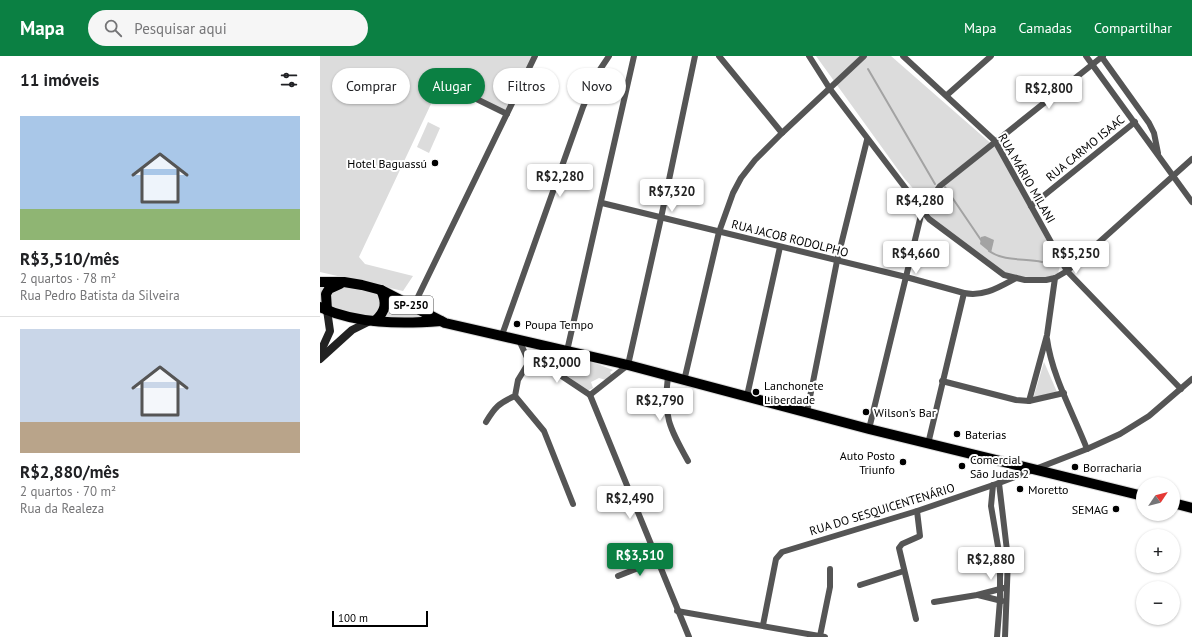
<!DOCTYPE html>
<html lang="pt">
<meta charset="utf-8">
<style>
body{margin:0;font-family:"PT Sans",sans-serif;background:#f6f6f6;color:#202124;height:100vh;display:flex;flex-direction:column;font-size:15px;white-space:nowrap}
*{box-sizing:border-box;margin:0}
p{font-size:13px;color:#757577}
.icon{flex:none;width:22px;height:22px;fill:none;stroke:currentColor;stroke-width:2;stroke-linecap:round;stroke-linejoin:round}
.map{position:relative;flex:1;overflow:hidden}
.panel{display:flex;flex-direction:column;background:#fff;width:320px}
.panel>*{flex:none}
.banner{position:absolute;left:12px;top:12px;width:380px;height:36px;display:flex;gap:8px}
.needle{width:26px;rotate:55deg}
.controls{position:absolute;left:816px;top:421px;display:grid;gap:8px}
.controls a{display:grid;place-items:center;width:44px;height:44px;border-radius:50%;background:#fff;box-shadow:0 1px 3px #0004;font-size:20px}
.scale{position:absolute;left:12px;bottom:10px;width:96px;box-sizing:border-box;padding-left:4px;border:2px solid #000;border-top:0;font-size:11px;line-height:14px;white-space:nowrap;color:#000;-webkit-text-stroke:3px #fff;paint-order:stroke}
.price{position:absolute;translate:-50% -34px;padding:0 9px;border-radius:4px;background:#fff;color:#222;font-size:13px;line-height:26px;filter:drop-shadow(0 1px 2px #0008)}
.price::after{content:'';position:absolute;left:50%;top:24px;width:12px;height:9px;margin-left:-6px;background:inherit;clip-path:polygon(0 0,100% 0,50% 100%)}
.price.selected{background:#0b8043;color:#fff}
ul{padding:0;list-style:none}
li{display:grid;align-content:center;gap:8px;height:212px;padding:0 20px}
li+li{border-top:1px solid #e0e0e0}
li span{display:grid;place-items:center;height:124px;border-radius:0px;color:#555}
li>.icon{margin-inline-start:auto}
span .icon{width:72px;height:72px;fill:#fffc;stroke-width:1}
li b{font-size:17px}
h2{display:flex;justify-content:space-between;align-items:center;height:48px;padding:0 20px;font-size:17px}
.tag{padding:0 14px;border-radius:18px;background:#fff;box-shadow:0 1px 3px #0004;font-size:14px;line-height:36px}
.tag.selected{background:#0b8043;color:#fff}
header{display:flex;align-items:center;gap:24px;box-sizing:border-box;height:56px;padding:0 20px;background:#0b8043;color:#fff}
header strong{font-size:19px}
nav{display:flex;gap:22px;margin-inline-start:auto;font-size:14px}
.search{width:280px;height:36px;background:#f6f6f6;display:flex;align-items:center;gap:10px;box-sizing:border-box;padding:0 14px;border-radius:22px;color:#757577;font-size:15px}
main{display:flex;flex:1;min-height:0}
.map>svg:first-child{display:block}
.green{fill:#dcdcdc}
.water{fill:#a3a3a3}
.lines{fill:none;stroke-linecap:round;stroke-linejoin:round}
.stream{stroke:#a3a3a3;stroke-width:2}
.primary-casing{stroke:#dbdbdb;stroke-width:12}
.street{stroke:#555;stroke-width:6}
.secondary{stroke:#222;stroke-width:8}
.primary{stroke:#000;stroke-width:10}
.poi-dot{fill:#000;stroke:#fff;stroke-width:1.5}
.labels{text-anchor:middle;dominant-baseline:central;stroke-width:4;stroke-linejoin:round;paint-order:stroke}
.shield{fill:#fff;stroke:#4c4c4c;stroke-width:1}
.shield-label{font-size:11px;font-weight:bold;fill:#000}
.street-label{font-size:12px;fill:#000;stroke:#fff}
.poi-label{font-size:12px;fill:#000;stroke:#fff;text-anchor:start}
</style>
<header>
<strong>Mapa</strong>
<div class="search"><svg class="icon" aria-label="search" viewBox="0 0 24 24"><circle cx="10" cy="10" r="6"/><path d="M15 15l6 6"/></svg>Pesquisar aqui</div>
<nav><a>Mapa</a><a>Camadas</a><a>Compartilhar</a></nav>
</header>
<main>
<section class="panel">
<h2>11 imóveis<svg class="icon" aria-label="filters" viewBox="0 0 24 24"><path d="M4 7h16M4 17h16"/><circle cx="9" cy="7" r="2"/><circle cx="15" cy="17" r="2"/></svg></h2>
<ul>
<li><span style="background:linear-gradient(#a9c7e8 75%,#8fb573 0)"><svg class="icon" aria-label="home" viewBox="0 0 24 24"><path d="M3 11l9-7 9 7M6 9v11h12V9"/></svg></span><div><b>R$3,510/mês</b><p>2 quartos · 78 m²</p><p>Rua Pedro Batista da Silveira</p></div></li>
<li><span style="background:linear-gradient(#c9d6e8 75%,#b9a48a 0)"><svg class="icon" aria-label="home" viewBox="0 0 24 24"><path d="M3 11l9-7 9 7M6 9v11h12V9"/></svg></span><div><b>R$2,880/mês</b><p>2 quartos · 70 m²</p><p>Rua da Realeza</p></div></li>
</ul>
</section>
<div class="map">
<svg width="872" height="581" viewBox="0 0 872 581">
<rect width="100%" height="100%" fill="#fff"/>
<g class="green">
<path d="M0,0H215L187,58L122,26L119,31L39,201L45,208L93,220L83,235L0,216Z"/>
<path d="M496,0H571L667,84L678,93L738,206L740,210L738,217L732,220L722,222L684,219L610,162V143L597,137L584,122Z"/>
<path d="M108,66L120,72L109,97L97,91Z"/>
<path d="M0,226L42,229L121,265L76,266L0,251Z"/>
<path d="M260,301L293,314L290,316L292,319L286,324L279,322L271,326L273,332L267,335L240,314L253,308L250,302Z"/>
<path d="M724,306L737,336L713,343Z"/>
</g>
<path class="water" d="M665,180L674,184L671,197L660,188L661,181Z"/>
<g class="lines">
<g class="stream">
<path d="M548,13L615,128"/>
<path d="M625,131L661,184"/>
<path d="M669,195C685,206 705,202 722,206"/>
</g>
<g class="primary-casing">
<g id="primary">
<path d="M0,226H24L42,229L61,234L125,267L308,309L549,373L823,440"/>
<path d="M0,251C36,268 81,268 121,265"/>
<path d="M7,254L6,238L9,233L20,228"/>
<path d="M55,265C66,255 67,247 61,234"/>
<path d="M853,447L872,452"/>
</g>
</g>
<g class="street">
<path d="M399,0L462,77"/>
<path d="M489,0L510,33L609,163L684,219L705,224H726L735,222"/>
<path d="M583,0L675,85L747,215L861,333"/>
<path d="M766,0L872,146"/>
<path d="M781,0L829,67L834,77L838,97"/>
<path d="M122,26L187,58"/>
<path d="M627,39L671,0"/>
<path d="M282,147L586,221L644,237C664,241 679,231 696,222"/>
<path d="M711,150L815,66"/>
<path d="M93,251L215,0"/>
<path d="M182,279L263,51L277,18L289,0"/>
<path d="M727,283C732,320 753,357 767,393"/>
<path d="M209,306L237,317L270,339"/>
<path d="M237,317L247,295L314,0"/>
<path d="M348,320C343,360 349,371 368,405"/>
<path d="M364,325L399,176L413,137L421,122L435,104L462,77L544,0"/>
<path d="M622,325L696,344L709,345L744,337"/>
<path d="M270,339L308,309L341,162L375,0"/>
<path d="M270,339L369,581"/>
<path d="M195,340L224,375L253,448"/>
<path d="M427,340L460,191"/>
<path d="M709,345L727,279L735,222L747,215L872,103"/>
<path d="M487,356L517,205L547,84"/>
<path d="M166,366C175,351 179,347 195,340L198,324L209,306L199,284"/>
<path d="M549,373L602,155L620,130L783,0"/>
<path d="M608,388L644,237"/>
<path d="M679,427L688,503L685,581"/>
<path d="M673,429L671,450L680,502V544L677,581"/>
<path d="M298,520L336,505"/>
<path d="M540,529L584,515"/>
<path d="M658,539L682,545"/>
<path d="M614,546L657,539L684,532"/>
<path d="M357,555L505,581"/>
<path d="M596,563L579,492L582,488L600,480L597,455"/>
<path d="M443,569L456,503L462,496L597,455L679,427L767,393L800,378L829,360L872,323"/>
<path d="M500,580L510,531V513"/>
</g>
<g class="secondary">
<path d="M0,297L10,275L7,254"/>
<path d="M0,303L32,274L50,265"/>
</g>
<use href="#primary" class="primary"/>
</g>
<g class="poi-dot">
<circle cx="115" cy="107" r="4"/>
<circle cx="197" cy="268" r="4"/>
<circle cx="436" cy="336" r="4"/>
<circle cx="546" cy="356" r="4"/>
<circle cx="637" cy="378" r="4"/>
<circle cx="583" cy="406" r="4"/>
<circle cx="642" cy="410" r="4"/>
<circle cx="755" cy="411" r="4"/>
<circle cx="700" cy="433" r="4"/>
<circle cx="796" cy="453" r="4"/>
</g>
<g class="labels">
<rect class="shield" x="69" y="240" width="44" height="18" rx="3"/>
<g class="shield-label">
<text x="91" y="249">SP-250</text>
</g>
<g class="street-label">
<text transform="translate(765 92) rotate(-39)">RUA CARMO ISAAC</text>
<text transform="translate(707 122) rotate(60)">RUA MÁRIO MILANI</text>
<text transform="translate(470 182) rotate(14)">RUA JACOB RODOLPHO</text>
<text transform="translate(562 453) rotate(-17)">RUA DO SESQUICENTENÁRIO</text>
</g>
<g class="poi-label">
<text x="107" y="107" text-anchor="end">Hotel Baguassú</text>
<text x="205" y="268">Poupa Tempo</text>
<text x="444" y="329">Lanchonete<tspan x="444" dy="14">Liberdade</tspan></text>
<text x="554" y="356">Wilson's Bar</text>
<text x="645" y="378">Baterias</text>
<text x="575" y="399" text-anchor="end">Auto Posto<tspan x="575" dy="14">Triunfo</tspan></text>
<text x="650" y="403">Comercial<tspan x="650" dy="14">São Judas 2</tspan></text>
<text x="763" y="411">Borracharia</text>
<text x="708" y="433">Moretto</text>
<text x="788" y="453" text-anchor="end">SEMAG</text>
</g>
</g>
</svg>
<div class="controls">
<a><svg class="needle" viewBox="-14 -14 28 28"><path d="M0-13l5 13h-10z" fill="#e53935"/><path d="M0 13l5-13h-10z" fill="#757577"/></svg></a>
<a>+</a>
<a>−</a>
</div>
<div class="scale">100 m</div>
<b class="price" style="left:729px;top:54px">R$2,800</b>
<b class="price" style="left:240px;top:142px">R$2,280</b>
<b class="price" style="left:352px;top:157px">R$7,320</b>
<b class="price" style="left:600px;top:166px">R$4,280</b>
<b class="price" style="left:596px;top:219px">R$4,660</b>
<b class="price" style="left:756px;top:219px">R$5,250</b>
<b class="price" style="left:237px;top:328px">R$2,000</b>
<b class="price" style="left:340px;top:366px">R$2,790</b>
<b class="price" style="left:310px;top:464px">R$2,490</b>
<b class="price selected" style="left:320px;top:521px">R$3,510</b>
<b class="price" style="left:671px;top:525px">R$2,880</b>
<div class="banner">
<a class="tag">Comprar</a>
<a class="tag selected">Alugar</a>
<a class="tag">Filtros</a>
<a class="tag">Novo</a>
</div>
</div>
</main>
